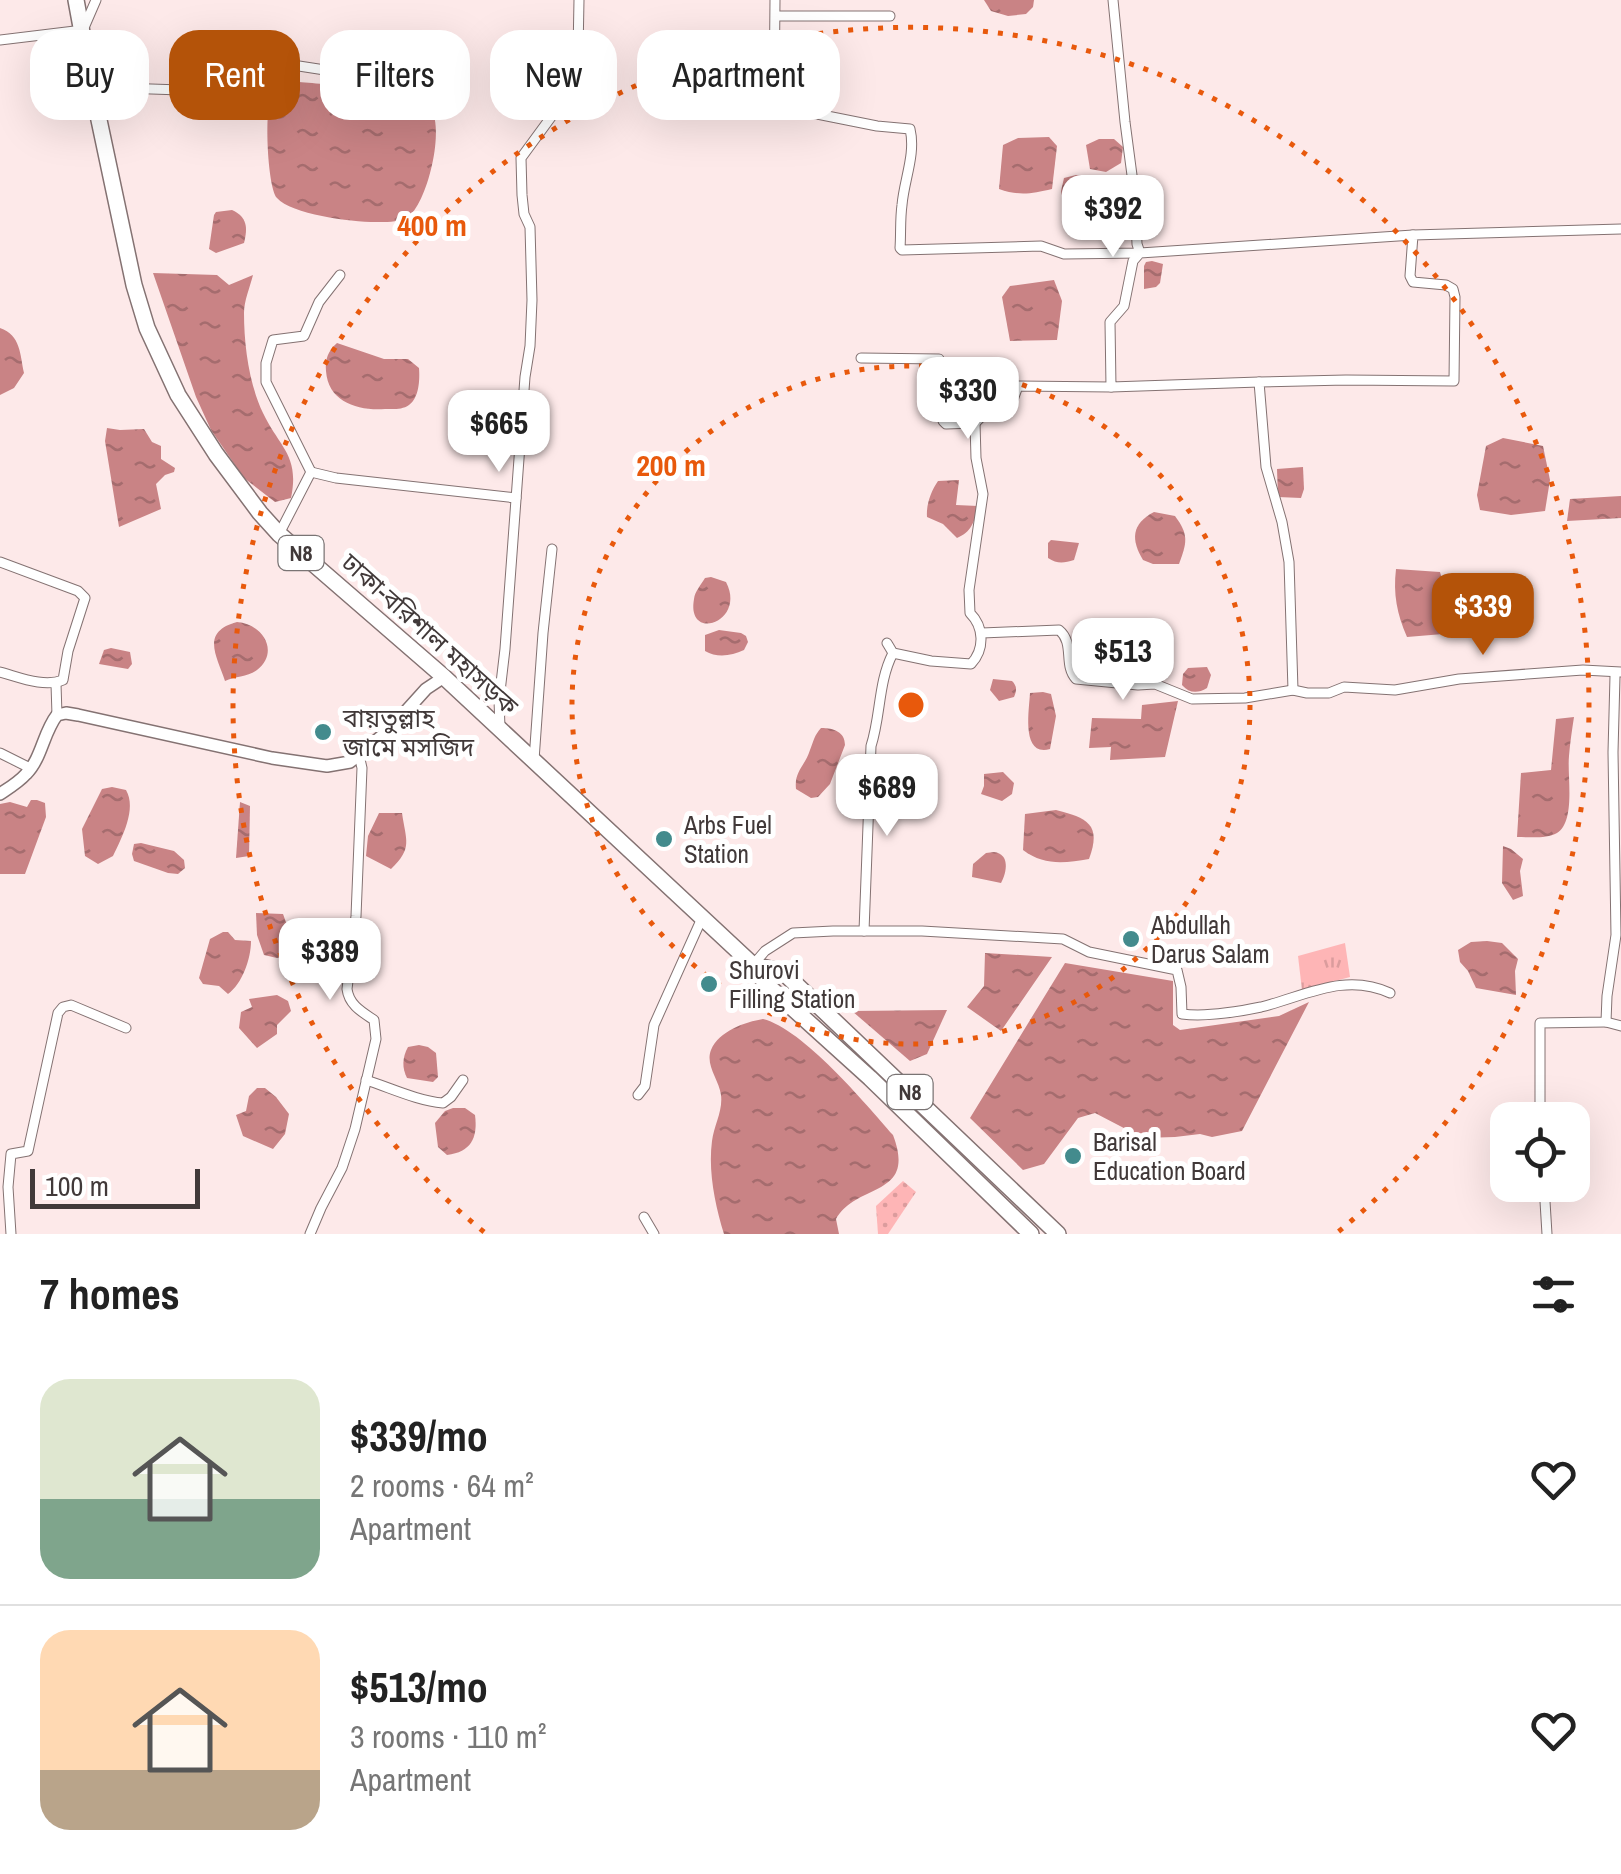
<!DOCTYPE html>
<meta charset="utf-8">
<style>
body{margin:0;font-family:"Archivo Narrow","Noto Sans Bengali",sans-serif;background:#f2f2f2;color:#222;height:100vh;display:flex;flex-direction:column;font-size:38px;white-space:nowrap}
*{box-sizing:border-box;margin:0}
p{font-size:32px;color:#767676}
.icon{flex:none;width:55px;height:55px;fill:none;stroke:currentColor;stroke-width:2;stroke-linecap:round;stroke-linejoin:round}
.map{position:relative;height:1234px;overflow:hidden}
.panel{display:flex;flex-direction:column;background:#fff;flex:1}
.panel>*{flex:none}
.top-card{position:absolute;left:30px;top:30px;width:1000px;height:90px;display:flex;gap:20px}
.controls{position:absolute;left:1490px;top:1102px;display:grid;gap:20px}
.controls a{display:grid;place-items:center;width:100px;height:100px;border-radius:20px;background:#fff;box-shadow:0 10px 40px #0002;font-size:50px}
.scale{position:absolute;left:30px;bottom:25px;width:170px;box-sizing:border-box;padding-left:10px;border:5px solid #413939;border-top:0;font-size:28px;line-height:35px;white-space:nowrap;color:#413939;-webkit-text-stroke:8px #fff;paint-order:stroke}
.price{position:absolute;translate:-50% -85px;padding:0 22px;border-radius:20px;background:#fff;color:#222;font-size:32px;line-height:65px;filter:drop-shadow(0 2px 5px #0008)}
.price::after{content:'';position:absolute;left:50%;top:60px;width:30px;height:22px;margin-left:-15px;background:inherit;clip-path:polygon(0 0,100% 0,50% 100%)}
.price.active{background:#b45309;color:#fff}
ul{padding:0;list-style:none}
li{display:flex;align-items:center;gap:30px;height:250px;padding:0 40px}
li+li{border-top:2px solid #e0e0e0}
li span{display:grid;place-items:center;flex:none;width:280px;height:200px;border-radius:30px;color:#555}
li>.icon{margin-inline-start:auto}
span .icon{width:120px;height:120px;fill:#fffc;stroke-width:1}
li b{font-size:42px}
h2{display:flex;justify-content:space-between;align-items:center;height:120px;padding:0 40px;font-size:42px}
.tag{padding:0 35px;border-radius:30px;background:#fff;box-shadow:0 10px 40px #0002;font-size:35px;line-height:90px}
.tag.active{background:#b45309;color:#fff}
.map>svg:first-child{display:block}
.grass{fill:url(#grass-tufts)}
.park{fill:url(#park-dots)}
.water{fill:url(#water-ripples)}
.lines{fill:none;stroke-linecap:round;stroke-linejoin:round}
.minor-casing{stroke:#847272;stroke-width:11}
.tertiary-casing{stroke:#847272;stroke-width:14}
.trunk-casing{stroke:#847272;stroke-width:18}
.minor{stroke:#fff;stroke-width:9}
.tertiary{stroke:#fff;stroke-width:11}
.trunk{stroke:#fff;stroke-width:15}
.ring{fill:none;stroke:#e8590c;stroke-width:5;stroke-dasharray:5 10}
.poi-dot{fill:#438b8d;stroke:#fff;stroke-width:4}
.labels{text-anchor:middle;dominant-baseline:central;stroke-width:10;stroke-linejoin:round;paint-order:stroke}
.shield{fill:#fff;stroke:#7a7474;stroke-width:2.5}
.shield-label{font-size:22px;font-weight:bold;fill:#413939}
.street-label{font-size:25px;fill:#413939;stroke:#fff}
.poi-label{font-size:25px;fill:#413939;stroke:#fff;text-anchor:start}
.centre{fill:#e8590c;stroke:#fff;stroke-width:5}
.ring-label{font-size:30px;text-anchor:middle;font-weight:bold;fill:#e8590c;stroke:#fff;stroke-width:10;stroke-linejoin:round;paint-order:stroke}
</style>
<div class="map">
<svg width="1621" height="1234" viewBox="0 0 1621 1234">
<defs>
<pattern id="grass-tufts" width="24" height="20" patternUnits="userSpaceOnUse" patternTransform="scale(2.5)"><rect width="24" height="20" fill="#feb5b6"/><path d="M3 7l-1-3M5 7V3M7 7l1-3M15 17l-1-3M17 17v-4M19 17l1-3" fill="none" stroke="#db9c9d"/></pattern>
<pattern id="park-dots" width="8" height="8" patternUnits="userSpaceOnUse" patternTransform="scale(2.5)"><rect width="8" height="8" fill="#feb5b6"/><path d="M2 2h.1M6 6h.1" fill="none" stroke="#db9c9d" stroke-width="1.8" stroke-linecap="round"/></pattern>
<pattern id="water-ripples" width="26" height="14" patternUnits="userSpaceOnUse" patternTransform="scale(2.5)"><rect width="26" height="14" fill="#c98385"/><path d="M2 4q2-2 4 0t4 0M15 11q2-2 4 0t4 0" fill="none" stroke="#a56c6e"/></pattern>
</defs>
<rect width="100%" height="100%" fill="#fde9e9"/>
<path class="grass" d="M1345,943L1350,977L1302,990L1298,956Z"/>
<path class="park" d="M903,1181L916,1192L888,1234H878L876,1206Z"/>
<g class="water">
<path d="M984,0H1034L1033,7L1026,14L1008,16L991,11Z"/>
<path d="M299,82C329,85 404,87 427,104C448,120 428,202 409,216C400,222 390,222 380,222C357,223 292,215 277,198C267,186 264,105 272,93C279,83 289,83 299,82Z"/>
<path d="M1049,137L1057,146L1052,189C1031,194 1019,196 999,189L1003,145L1018,138Z"/>
<path d="M1099,139H1114L1123,147L1121,163L1106,172L1090,169L1086,145Z"/>
<path d="M1076,175L1090,177C1098,186 1095,195 1091,205H1064L1061,191L1064,178Z"/>
<path d="M232,210C247,217 248,227 244,243L216,253L209,249L214,215L216,212Z"/>
<path d="M1152,261L1163,264L1160,283L1156,287L1144,289V266L1146,262Z"/>
<path d="M153,273L217,275L229,285L253,275C250,287 244,301 244,313C244,345 249,384 263,413C279,447 300,455 291,498L275,502L244,478L211,430L196,397Z"/>
<path d="M1054,280L1062,301L1057,340L1010,341L1002,297L1010,286Z"/>
<path d="M0,328C21,335 20,355 24,373L14,388L0,395Z"/>
<path d="M337,343L384,359H408L419,368C420,380 419,398 409,405C402,410 393,409 385,409C358,411 328,402 326,371C325,359 328,351 337,343Z"/>
<path d="M107,428L120,430L144,429L152,442L161,446V459L175,468L174,472L165,475L156,484L161,509L119,527L105,441Z"/>
<path d="M1503,438L1543,446L1550,480L1545,511L1511,515L1480,510L1477,495L1486,446Z"/>
<path d="M1303,467L1304,489L1301,498L1278,497L1277,469Z"/>
<path d="M959,480L956,505L978,506C975,520 972,532 957,538L943,524L927,517C926,505 931,491 938,481Z"/>
<path d="M1621,496V518L1567,521L1570,499Z"/>
<path d="M1154,512L1175,516C1189,535 1187,542 1179,564H1153L1143,560C1131,540 1131,524 1154,512Z"/>
<path d="M1051,540L1079,543L1074,560C1064,563 1057,564 1048,558V543Z"/>
<path d="M1396,569L1440,572L1442,579L1453,594L1461,622L1443,634L1407,637C1397,614 1393,594 1396,569Z"/>
<path d="M711,577L726,582C747,622 686,643 694,599C695,591 701,585 705,578Z"/>
<path d="M237,622C263,624 280,652 257,670C248,677 235,676 225,681C217,656 200,632 237,622Z"/>
<path d="M719,630L741,633L746,636L748,642L744,650C731,656 717,658 705,651V635Z"/>
<path d="M1082,638L1110,641L1103,663L1089,667L1079,652Z"/>
<path d="M111,648L130,652L132,664L128,669L99,664L104,650Z"/>
<path d="M1207,667L1211,675L1207,688C1197,694 1189,693 1182,685L1183,674L1188,668Z"/>
<path d="M993,679L1012,681C1017,686 1017,690 1014,697L999,701L990,690Z"/>
<path d="M1043,692L1051,694L1056,716L1050,749C1021,757 1029,711 1030,693Z"/>
<path d="M1178,701L1165,757L1110,760L1111,747L1089,748L1092,718L1141,719L1142,705Z"/>
<path d="M1574,717C1572,730 1570,743 1569,756C1567,776 1576,821 1557,833C1546,839 1530,837 1517,837L1521,773L1551,770L1556,719Z"/>
<path d="M821,728C834,728 845,732 845,745L830,784L818,797L811,798L796,789C794,771 805,766 810,750C814,740 814,736 821,728Z"/>
<path d="M1003,772L1014,783L1012,794L1002,801L981,794L984,786V774Z"/>
<path d="M112,787L126,790C137,809 122,837 113,856L98,864L85,856L82,829L102,789Z"/>
<path d="M31,800H37L45,803L46,817L25,874H0V804L10,802L27,807Z"/>
<path d="M240,802L250,806L249,856L236,858Z"/>
<path d="M1056,810C1087,818 1102,824 1089,859C1065,863 1044,866 1023,850L1025,814Z"/>
<path d="M379,813H402C406,841 413,848 391,869L366,856L368,836Z"/>
<path d="M141,843L174,851L184,860L185,868L178,874L168,873L134,861L132,854L134,844Z"/>
<path d="M1503,846L1511,849L1523,859L1520,871L1523,896L1513,900L1502,883Z"/>
<path d="M994,852C1010,854 1007,872 1001,883L972,877L973,864L986,853Z"/>
<path d="M256,913L283,914L287,925L288,956L277,958L264,955L257,935Z"/>
<path d="M223,932H228L235,940L251,941C251,959 242,984 228,994L219,986L203,984L199,978L210,939Z"/>
<path d="M1487,941L1502,943L1518,959L1515,971L1516,995L1476,988L1468,971L1460,962L1458,950L1471,942Z"/>
<path d="M985,953L1052,957L1001,1031L967,1007L984,986Z"/>
<path d="M1065,963L1173,981V1025L1180,1030L1279,1016L1309,1002L1242,1131L1212,1137L1200,1134L1175,1137L1143,1138L1095,1113L1078,1118L1044,1164L1023,1170L970,1118Z"/>
<path d="M277,995L288,1001L291,1011L277,1025V1034L257,1048L239,1028L241,1012L252,1007L249,999Z"/>
<path d="M947,1010L927,1054L910,1061L852,1011Z"/>
<path d="M763,1019C803,1029 865,1103 893,1135C917,1198 857,1182 836,1219L839,1234H724C715,1205 708,1171 712,1141C714,1125 723,1111 721,1095C719,1080 705,1065 711,1050C719,1031 745,1022 763,1019Z"/>
<path d="M419,1045L428,1047L436,1053L438,1077L433,1082L407,1078C402,1068 402,1058 408,1047Z"/>
<path d="M257,1088H265L276,1097L289,1114L285,1134L273,1149L243,1136L236,1115L246,1111L249,1096Z"/>
<path d="M453,1108H465L475,1115C478,1138 471,1152 447,1155L438,1147L435,1123L445,1111Z"/>
</g>
<g class="lines">
<g class="minor-casing">
<g id="minor">
<path d="M775,0L774,101L777,106L877,126L910,129C916,154 904,180 902,205C900,219 901,234 900,248L902,250L1041,246L1064,254L1140,253L1137,244L1135,198L1125,122L1113,0"/>
<path d="M776,16H890"/>
<path d="M0,40L83,30L96,0"/>
<path d="M92,87L181,90L235,86L254,73L286,64L396,81"/>
<path d="M1621,229L1413,235L1410,276L1413,282L1446,285L1453,289L1455,297L1454,381L1346,380L1259,382L1266,467L1282,522L1289,562L1293,690L1307,693H1329L1344,687L1395,690L1459,679L1583,670L1621,672"/>
<path d="M861,358L939,359L943,421L946,424L975,423L983,415L1006,413L1010,408L1018,386L1111,387"/>
<path d="M1259,382L1111,387L1110,322L1124,306L1133,261L1140,253L1413,235"/>
<path d="M311,472L266,382V363L273,340L304,336L319,302L340,275"/>
<path d="M311,472L336,478L516,498"/>
<path d="M279,534L311,472"/>
<path d="M0,562L78,591L85,598L68,651L63,680C44,688 19,677 0,672"/>
<path d="M982,633L1059,630C1075,643 1063,665 1076,679L1138,685L1155,684L1192,699L1245,698L1293,690"/>
<path d="M887,643L893,653L931,661L971,664C985,649 984,627 970,613L969,590L983,494L976,458L975,423"/>
<path d="M56,684L57,715"/>
<path d="M500,728L499,700L505,649L525,377L530,346L532,300L530,227L524,214L522,195L521,158L565,98L573,78L578,52L579,0"/>
<path d="M0,753L30,768"/>
<path d="M534,760L543,633L552,549"/>
<path d="M864,931L871,746C881,715 878,682 893,653"/>
<path d="M753,965L765,951L793,933L833,931H922L1063,939L1089,952L1177,970L1181,987L1182,1014C1206,1017 1237,1012 1261,1007C1305,996 1345,972 1390,993"/>
<path d="M1606,1022L1621,1026"/>
<path d="M366,1080C391,1088 418,1101 443,1103L451,1097L463,1080"/>
<path d="M638,1095L645,1086L654,1025L702,918"/>
<path d="M1540,1120V1023L1606,1022L1607,996L1616,935L1613,752L1615,676"/>
<path d="M1544,1185L1547,1234"/>
<path d="M644,1217L654,1234"/>
<path d="M11,1234L8,1187L11,1154L28,1151L58,1013L63,1007L71,1005L126,1028"/>
<path d="M310,1234L321,1208L342,1168L355,1129L376,1039L374,1020C362,1012 349,1005 347,989L356,916L362,768L359,755"/>
</g>
</g>
<g class="tertiary-casing">
<path id="tertiary" d="M0,794C9,788 19,782 26,774C42,758 43,733 57,715L66,713L78,715L272,758L327,766L350,762L359,755L389,730L426,689L444,677"/>
</g>
<g class="trunk-casing">
<g id="trunk">
<path d="M76,0L92,87L134,285L147,328L178,395L216,454L260,513L279,534L444,677L753,965L766,984L870,1078L1031,1234"/>
<path d="M753,965L783,972L1058,1234"/>
</g>
</g>
<use href="#minor" class="minor"/>
<use href="#tertiary" class="tertiary"/>
<use href="#trunk" class="trunk"/>
</g>
<g class="ring">
<circle cx="911" cy="705" r="339"/>
<path d="M484 1232A678 678 0 1 1 1338 1232"/>
</g>
<g class="poi-dot">
<circle cx="323" cy="732" r="10"/>
<circle cx="664" cy="839" r="10"/>
<circle cx="1131" cy="939" r="10"/>
<circle cx="709" cy="984" r="10"/>
<circle cx="1073" cy="1156" r="10"/>
</g>
<g class="labels">
<g class="shield">
<rect x="278.5" y="536" width="45" height="34" rx="8"/>
<rect x="887.5" y="1075" width="45" height="34" rx="8"/>
</g>
<g class="shield-label">
<text x="301" y="553">N8</text>
<text x="910" y="1092">N8</text>
</g>
<g class="street-label">
<text transform="translate(430 634) rotate(42)">ঢাকা-বরিশাল মহাসড়ক</text>
</g>
<g class="poi-label">
<text x="343" y="718">বায়তুল্লাহ<tspan x="343" dy="29">জামে মসজিদ</tspan></text>
<text x="684" y="825">Arbs Fuel<tspan x="684" dy="29">Station</tspan></text>
<text x="1151" y="925">Abdullah<tspan x="1151" dy="29">Darus Salam</tspan></text>
<text x="729" y="970">Shurovi<tspan x="729" dy="29">Filling Station</tspan></text>
<text x="1093" y="1142">Barisal<tspan x="1093" dy="29">Education Board</tspan></text>
</g>
</g>
<circle cx="911" cy="705" r="15" class="centre"/>
<g class="ring-label">
<text x="432" y="236">400 m</text>
<text x="671" y="476">200 m</text>
</g>
</svg>
<div class="controls">
<a><svg class="icon" aria-label="locate" viewBox="0 0 24 24"><circle cx="12" cy="12" r="6"/><path d="M12 2v4M12 18v4M2 12h4M18 12h4"/></svg></a>
</div>
<div class="scale">100 m</div>
<b class="price" style="left:1113px;top:260px">$392</b>
<b class="price" style="left:968px;top:442px">$330</b>
<b class="price" style="left:499px;top:475px">$665</b>
<b class="price active" style="left:1483px;top:658px">$339</b>
<b class="price" style="left:1123px;top:703px">$513</b>
<b class="price" style="left:887px;top:839px">$689</b>
<b class="price" style="left:330px;top:1003px">$389</b>
<div class="top-card">
<a class="tag">Buy</a>
<a class="tag active">Rent</a>
<a class="tag">Filters</a>
<a class="tag">New</a>
<a class="tag">Apartment</a>
</div>
</div>
<section class="panel">
<h2>7 homes<svg class="icon" aria-label="filters" viewBox="0 0 24 24"><path d="M4 7h16M4 17h16"/><circle cx="9" cy="7" r="2"/><circle cx="15" cy="17" r="2"/></svg></h2>
<ul>
<li><span style="background:linear-gradient(#dfe7d0 60%,#7fa58c 0)"><svg class="icon" aria-label="home" viewBox="0 0 24 24"><path d="M3 11l9-7 9 7M6 9v11h12V9"/></svg></span><div><b>$339/mo</b><p>2 rooms · 64 m²</p><p>Apartment</p></div><svg class="icon" aria-label="heart" viewBox="0 0 24 24"><path d="M12 20l-8-8c-3-5 5-10 8-4 3-6 11-1 8 4z"/></svg></li>
<li><span style="background:linear-gradient(#ffd9b3 70%,#b9a48a 0)"><svg class="icon" aria-label="home" viewBox="0 0 24 24"><path d="M3 11l9-7 9 7M6 9v11h12V9"/></svg></span><div><b>$513/mo</b><p>3 rooms · 110 m²</p><p>Apartment</p></div><svg class="icon" aria-label="heart" viewBox="0 0 24 24"><path d="M12 20l-8-8c-3-5 5-10 8-4 3-6 11-1 8 4z"/></svg></li>
</ul>
</section>
